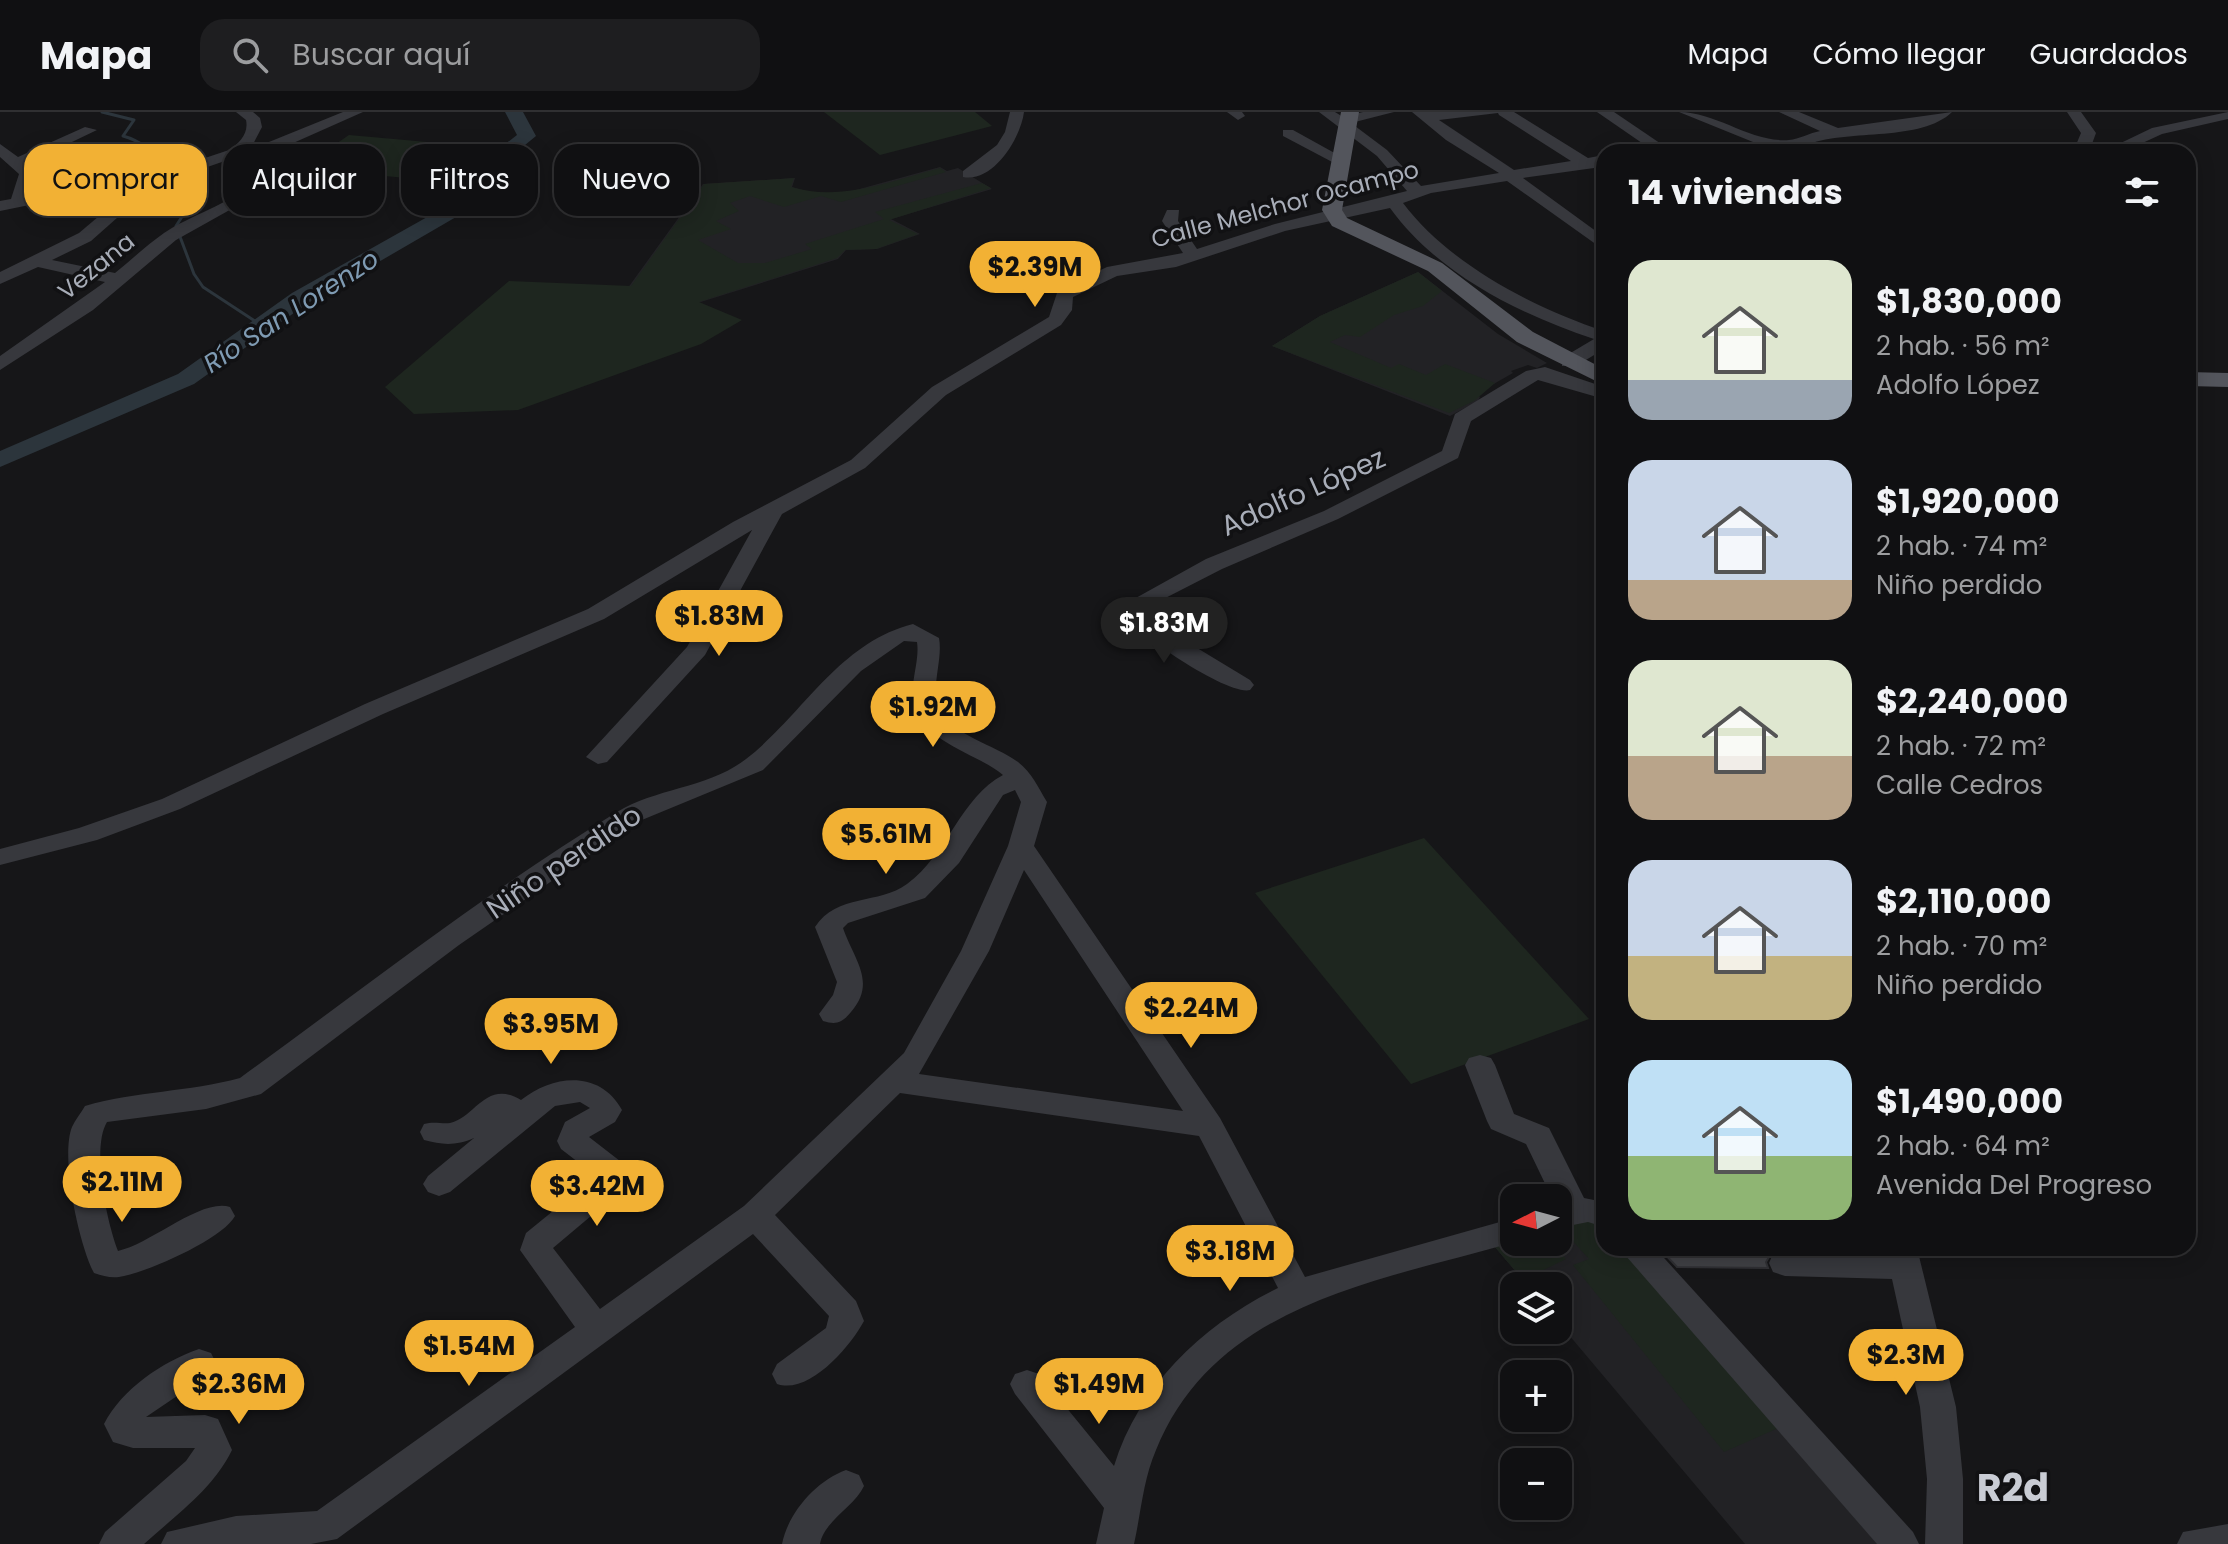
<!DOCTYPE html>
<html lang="es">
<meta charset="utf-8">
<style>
body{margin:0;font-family:Poppins,sans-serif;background:#1e1e20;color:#f1f3f6;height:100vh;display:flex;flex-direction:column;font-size:30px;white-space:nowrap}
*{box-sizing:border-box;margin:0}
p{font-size:26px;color:#9c9d9f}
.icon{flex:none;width:44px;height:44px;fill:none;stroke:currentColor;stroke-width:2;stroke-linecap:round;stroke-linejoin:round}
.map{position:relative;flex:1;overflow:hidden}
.drawer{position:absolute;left:1596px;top:32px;width:600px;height:1112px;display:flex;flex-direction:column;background:#101012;border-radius:24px;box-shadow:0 4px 20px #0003,0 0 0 2px #303032}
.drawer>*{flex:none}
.hud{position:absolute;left:24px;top:32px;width:760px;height:72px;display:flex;gap:16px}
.needle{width:52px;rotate:264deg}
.buttons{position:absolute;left:1500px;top:1072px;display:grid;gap:16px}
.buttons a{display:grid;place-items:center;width:72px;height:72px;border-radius:16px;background:#101012;box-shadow:0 4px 20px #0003,0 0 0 2px #303032;font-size:40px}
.price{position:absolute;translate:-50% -68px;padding:0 18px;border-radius:28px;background:#f2b134;color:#111;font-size:26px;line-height:52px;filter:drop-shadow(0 2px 4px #0008)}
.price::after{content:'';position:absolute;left:50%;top:48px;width:24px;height:18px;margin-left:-12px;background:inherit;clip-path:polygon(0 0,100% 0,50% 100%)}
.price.on{background:#222;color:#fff}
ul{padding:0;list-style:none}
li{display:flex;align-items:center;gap:24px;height:200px;padding:0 32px}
li span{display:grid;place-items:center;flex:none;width:224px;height:160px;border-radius:24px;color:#555}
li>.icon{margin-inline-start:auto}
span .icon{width:96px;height:96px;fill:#fffc;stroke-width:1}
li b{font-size:34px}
h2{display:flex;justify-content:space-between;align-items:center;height:96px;padding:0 32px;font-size:34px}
.chip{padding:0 28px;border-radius:24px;background:#101012;box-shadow:0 4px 20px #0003,0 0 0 2px #303032;font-size:28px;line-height:72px}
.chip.on{background:#f2b134;color:#111}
header{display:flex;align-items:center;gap:48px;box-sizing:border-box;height:112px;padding:0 40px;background:#101012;border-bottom:2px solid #303032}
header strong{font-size:38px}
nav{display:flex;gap:44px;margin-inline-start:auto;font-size:28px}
.search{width:560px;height:72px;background:#1e1e20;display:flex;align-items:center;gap:20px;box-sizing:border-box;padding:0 28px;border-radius:24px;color:#9c9d9f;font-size:30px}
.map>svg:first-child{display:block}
.built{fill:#222225}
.green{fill:#1e261f}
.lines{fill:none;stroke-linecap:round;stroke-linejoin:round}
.stream{stroke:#2c353c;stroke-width:3}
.river{fill:#2c353c;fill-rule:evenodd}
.building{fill:#404145;stroke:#303034;stroke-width:2}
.minor{fill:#37383d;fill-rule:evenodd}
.major{fill:#53555c;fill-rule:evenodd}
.labels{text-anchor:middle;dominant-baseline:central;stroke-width:7;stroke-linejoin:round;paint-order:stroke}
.far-street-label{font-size:24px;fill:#a8adb8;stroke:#111113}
.far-water-label{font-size:26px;font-style:italic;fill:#7f9bb3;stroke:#111113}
.street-label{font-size:28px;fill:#a8adb8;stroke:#111113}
.near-quarter-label{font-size:38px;font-weight:bold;fill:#c9ccd4;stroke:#111113}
</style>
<header>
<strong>Mapa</strong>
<div class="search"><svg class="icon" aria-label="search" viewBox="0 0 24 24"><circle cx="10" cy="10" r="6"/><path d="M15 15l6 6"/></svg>Buscar aquí</div>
<nav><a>Mapa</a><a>Cómo llegar</a><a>Guardados</a></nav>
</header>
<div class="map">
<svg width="2228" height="1432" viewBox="0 0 2228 1432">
<rect width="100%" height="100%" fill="#161618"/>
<g class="built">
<path d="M940,55L947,59L958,56L992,77L891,107L920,122L877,137L846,138L838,147L643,208L617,191L703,72L795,66L792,75L813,81H845Z"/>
<path d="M1418,160L1498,222L1547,251L1537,256L1528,253L1511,259L1513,261L1476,282L1480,285L1478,289L1450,304L1272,234L1320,204Z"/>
<path d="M1558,1113L1604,1136L1888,1432H1745L1558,1210V1174H1528L1494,1134L1558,1130Z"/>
</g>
<g class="green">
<path d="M824,0H975L992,14L880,43Z"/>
<path d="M349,23L472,34L427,68L301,56Z"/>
<path d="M940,56L946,60L841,90L821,84L784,95L750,84L730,91L739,99L716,109L731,117L698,128L738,151H765L812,137L805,132L884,107L875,100L982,71L991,76L889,108L918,122L876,137L845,138L837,146L699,190L742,208L701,232L518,298L414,302L385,275L509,169L631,174L704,72L794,66L791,75C842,90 890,69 940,56Z"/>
<path d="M1418,160L1442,179L1423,194L1394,203L1360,225L1345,223L1330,230L1391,256L1399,252L1426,263L1445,252L1495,271L1474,289L1449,301L1272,234L1320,204Z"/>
<path d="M1424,726L1589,907L1411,972L1255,781Z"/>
<path d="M1582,1105L1604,1114V1136H1624L1783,1314L1724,1340L1573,1153L1589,1147L1558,1113Z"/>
<path d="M1514,1130H1549L1566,1147L1523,1168L1494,1134Z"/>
</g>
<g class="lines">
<g class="stream">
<path d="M102,0L134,8L123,24C141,29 151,38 161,54L150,64"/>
<path d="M149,64L198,80L176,114L194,162L203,175L261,213"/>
</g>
<path class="river" d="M505,0H523L536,24L486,65L485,80L475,94L308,191L194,272L0,355V339L178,262L292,181L461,86L470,59L517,23Z"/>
</g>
<path class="building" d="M1659,1136H1771L1772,1140L1766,1150L1768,1156L1677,1155Z"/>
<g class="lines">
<g class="minor">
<path d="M236,0H253L260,6L262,15L251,36L239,44L153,74L91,129L52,148L115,161C131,148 147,133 164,121C199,97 267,82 278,37L264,38V32L343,0H363L291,32L294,37L287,54L260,81L176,128L93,198L0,258V244L105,170L38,155L0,172V160L79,121L131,77L98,79L0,99V89L11,87L19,62L0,45V32L18,45L85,15L97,18L26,52L35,61L28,84L98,69L145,66L229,38C239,31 249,22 246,8Z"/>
<path d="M1010,0H1024C1021,25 994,71 963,65V59L997,33L1005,20Z"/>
<path d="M1227,0H1242L1245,4L1238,8Z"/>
<path d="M1319,0H1335L1343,5L1363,0H1394L1351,11L1387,38L1421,74L1499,61L1446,28L1412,0H1514L1588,46L1604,43V53L1594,56L1523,66L1604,125V138L1507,69L1431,81L1403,91C1449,152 1532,195 1604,219V237L1576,254H1562V246L1594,227C1518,202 1437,161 1390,96L1285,119L1176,155L1117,164L1073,185L1072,198L1061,213L946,283L865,356L782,402L705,543L607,650L598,652L586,645L687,535L752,418L604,507L383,602L180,697L97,728L0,753V737L79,716L162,687L365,592L588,497L733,410L851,348L932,275L1049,205L1058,178L1107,155L1183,141L1162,109L1167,98H1179L1178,109L1197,137L1275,112L1407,79L1377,44ZM1498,1L1499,3L1571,49L1514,58L1439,8Z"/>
<path d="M1597,0H1614L1673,40H1655Z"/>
<path d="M1679,0C1717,0 1751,31 1789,28C1799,27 1810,21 1820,19L1779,0H1799L1838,16L1952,0C1921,30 1850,17 1809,32L1838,40H1790L1753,30Z"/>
<path d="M2067,0H2081L2096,21L2089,40H2073L2081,21Z"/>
<path d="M2228,0V7L2162,22L2123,40H2102L2152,16Z"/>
<path d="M1283,18H1293L1349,49L1336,52L1283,24Z"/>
<path d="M1545,255L1604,275V287L1538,268L1471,309L1458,346L1338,407L1222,457L1142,498L1174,522L1250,568L1254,573L1250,578C1227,584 1131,518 1116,497L1206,447L1324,399L1442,339L1455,302L1526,259Z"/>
<path d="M913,512L939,526C943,547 931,574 938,594C949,623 996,633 1018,650C1032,661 1038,675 1047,690L1034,734L1220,1006L1305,1165L1514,1106L1515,1130C1381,1169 1216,1190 1156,1338C1143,1368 1141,1401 1134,1432H1096L1104,1396L1015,1282L1010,1272L1015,1262L1027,1258L1039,1262L1114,1354C1139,1273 1204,1212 1278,1176L1199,1024L900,981L775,1103L856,1189L864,1209C850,1235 809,1283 777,1272L772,1262L777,1252L826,1216L829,1204L753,1122L337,1427L311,1432H161L167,1420L236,1404L317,1399L575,1215L520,1138L526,1121L596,1064L561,1037L557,1029L565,1010L590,996L580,990L555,994L450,1080L439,1084L428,1080L423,1072L428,1064L474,1026C456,1034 442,1033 424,1028L420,1020L424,1012C434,1009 441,1012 450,1011C475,1006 486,967 521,988C554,962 600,958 622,998L615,1010L589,1025L629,1056L634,1064L629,1072L553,1136L600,1197L744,1094L904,941L961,839L1008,734L1021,690L1015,678L1003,683L959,751L925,786L848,811L843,816C854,848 877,870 851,900C842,911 836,913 823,909L819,902L833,883L837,870L815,815C837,781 879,793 907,772C947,743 961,685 1003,663C977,641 923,631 914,591C909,572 920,550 917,530L904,529L861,559L763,658L637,710L459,833L261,982L206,997L107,1010C91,1036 107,1111 118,1139C151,1132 201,1086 230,1095L235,1104C223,1127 146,1161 119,1165C110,1166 103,1164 94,1161C79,1133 60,1045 72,1015C75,1008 81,1001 85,994C136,979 189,980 240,966C364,876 486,780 617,700C656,676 709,676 746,647C803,603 838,531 913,512ZM1024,758L1183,999L919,962L989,839Z"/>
<path d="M1480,943L1491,946L1495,953L1514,1002L1549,1016L1584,1086L1604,1090V1115L1588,1110L1558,1116V1086H1552L1526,1032L1491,1017L1487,1009L1465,953L1469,946Z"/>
<path d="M1619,1136H1655L1913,1420L1919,1432H1877Z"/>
<path d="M1885,1136H1917L1956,1295L1963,1367V1432H1925L1927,1367L1920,1295L1892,1167L1785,1164L1773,1160L1769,1151L1773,1142L1785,1138L1886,1142Z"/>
<path d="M199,1237L211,1241L216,1251L211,1261L146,1305L205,1303L218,1307L232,1338C213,1377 176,1403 144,1432H99L105,1420L186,1349L195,1336H133L113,1330L104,1312C122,1277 162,1250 199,1237Z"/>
<path d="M846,1358L859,1363L864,1374C854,1395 824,1409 820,1432H782C788,1401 816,1369 846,1358Z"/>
<path d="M2228,1412V1432H2177L2183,1420Z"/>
</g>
<g class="major">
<path d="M1341,0H1359L1342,98L1347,106L1442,151L1533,220L1604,257V273L1517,230L1428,159L1332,114L1322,98Z"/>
<path d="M2188,260L2228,261V275L2188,274Z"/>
</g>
</g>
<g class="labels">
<g class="far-street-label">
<text transform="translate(1285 92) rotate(-15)">Calle Melchor Ocampo</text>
<text transform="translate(96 154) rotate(-39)">Vezana</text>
</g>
<g class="far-water-label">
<text transform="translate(291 199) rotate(-33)">Río San Lorenzo</text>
</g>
<g class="street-label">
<text transform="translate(1303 380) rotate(-24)">Adolfo López</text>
<text transform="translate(564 750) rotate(-34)">Niño perdido</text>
</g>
<g class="near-quarter-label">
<text x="2013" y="1375">R2d</text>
</g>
</g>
</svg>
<div class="buttons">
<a><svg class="needle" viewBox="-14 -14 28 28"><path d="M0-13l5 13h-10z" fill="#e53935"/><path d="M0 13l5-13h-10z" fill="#9c9d9f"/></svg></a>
<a><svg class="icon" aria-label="layers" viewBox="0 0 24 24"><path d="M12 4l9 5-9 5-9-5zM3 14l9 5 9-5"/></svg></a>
<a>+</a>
<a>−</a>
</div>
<b class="price" style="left:1035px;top:197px">$2.39M</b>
<b class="price" style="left:719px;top:546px">$1.83M</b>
<b class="price on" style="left:1164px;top:553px">$1.83M</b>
<b class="price" style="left:933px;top:637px">$1.92M</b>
<b class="price" style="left:886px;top:764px">$5.61M</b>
<b class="price" style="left:1191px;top:938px">$2.24M</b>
<b class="price" style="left:551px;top:954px">$3.95M</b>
<b class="price" style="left:122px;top:1112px">$2.11M</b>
<b class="price" style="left:597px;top:1116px">$3.42M</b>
<b class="price" style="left:1230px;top:1181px">$3.18M</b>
<b class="price" style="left:469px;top:1276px">$1.54M</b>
<b class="price" style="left:1906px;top:1285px">$2.3M</b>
<b class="price" style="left:239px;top:1314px">$2.36M</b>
<b class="price" style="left:1099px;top:1314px">$1.49M</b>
<div class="hud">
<a class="chip on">Comprar</a>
<a class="chip">Alquilar</a>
<a class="chip">Filtros</a>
<a class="chip">Nuevo</a>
</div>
<section class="drawer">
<h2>14 viviendas<svg class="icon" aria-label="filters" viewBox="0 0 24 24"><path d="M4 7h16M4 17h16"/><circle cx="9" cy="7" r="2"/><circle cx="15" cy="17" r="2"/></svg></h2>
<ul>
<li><span style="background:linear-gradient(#dfe7d0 75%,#9aa5b1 0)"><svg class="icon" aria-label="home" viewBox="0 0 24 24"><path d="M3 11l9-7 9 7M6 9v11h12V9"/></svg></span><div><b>$1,830,000</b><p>2 hab. · 56 m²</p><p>Adolfo López</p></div></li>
<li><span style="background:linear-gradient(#c9d6e8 75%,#b9a48a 0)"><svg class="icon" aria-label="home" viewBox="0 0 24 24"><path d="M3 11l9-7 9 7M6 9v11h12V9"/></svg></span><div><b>$1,920,000</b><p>2 hab. · 74 m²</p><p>Niño perdido</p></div></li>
<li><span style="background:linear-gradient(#dfe7d0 60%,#b9a48a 0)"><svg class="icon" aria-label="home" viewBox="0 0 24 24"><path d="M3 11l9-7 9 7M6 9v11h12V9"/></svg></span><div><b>$2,240,000</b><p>2 hab. · 72 m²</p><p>Calle Cedros</p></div></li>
<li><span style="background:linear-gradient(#c9d6e8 60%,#c2b280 0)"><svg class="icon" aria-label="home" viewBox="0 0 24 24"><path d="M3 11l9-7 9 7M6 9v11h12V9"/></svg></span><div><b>$2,110,000</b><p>2 hab. · 70 m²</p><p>Niño perdido</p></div></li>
<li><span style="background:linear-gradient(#bfe0f5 60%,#8fb573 0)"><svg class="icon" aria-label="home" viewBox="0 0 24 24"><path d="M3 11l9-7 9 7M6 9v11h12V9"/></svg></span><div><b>$1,490,000</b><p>2 hab. · 64 m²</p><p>Avenida Del Progreso</p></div></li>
</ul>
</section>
</div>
